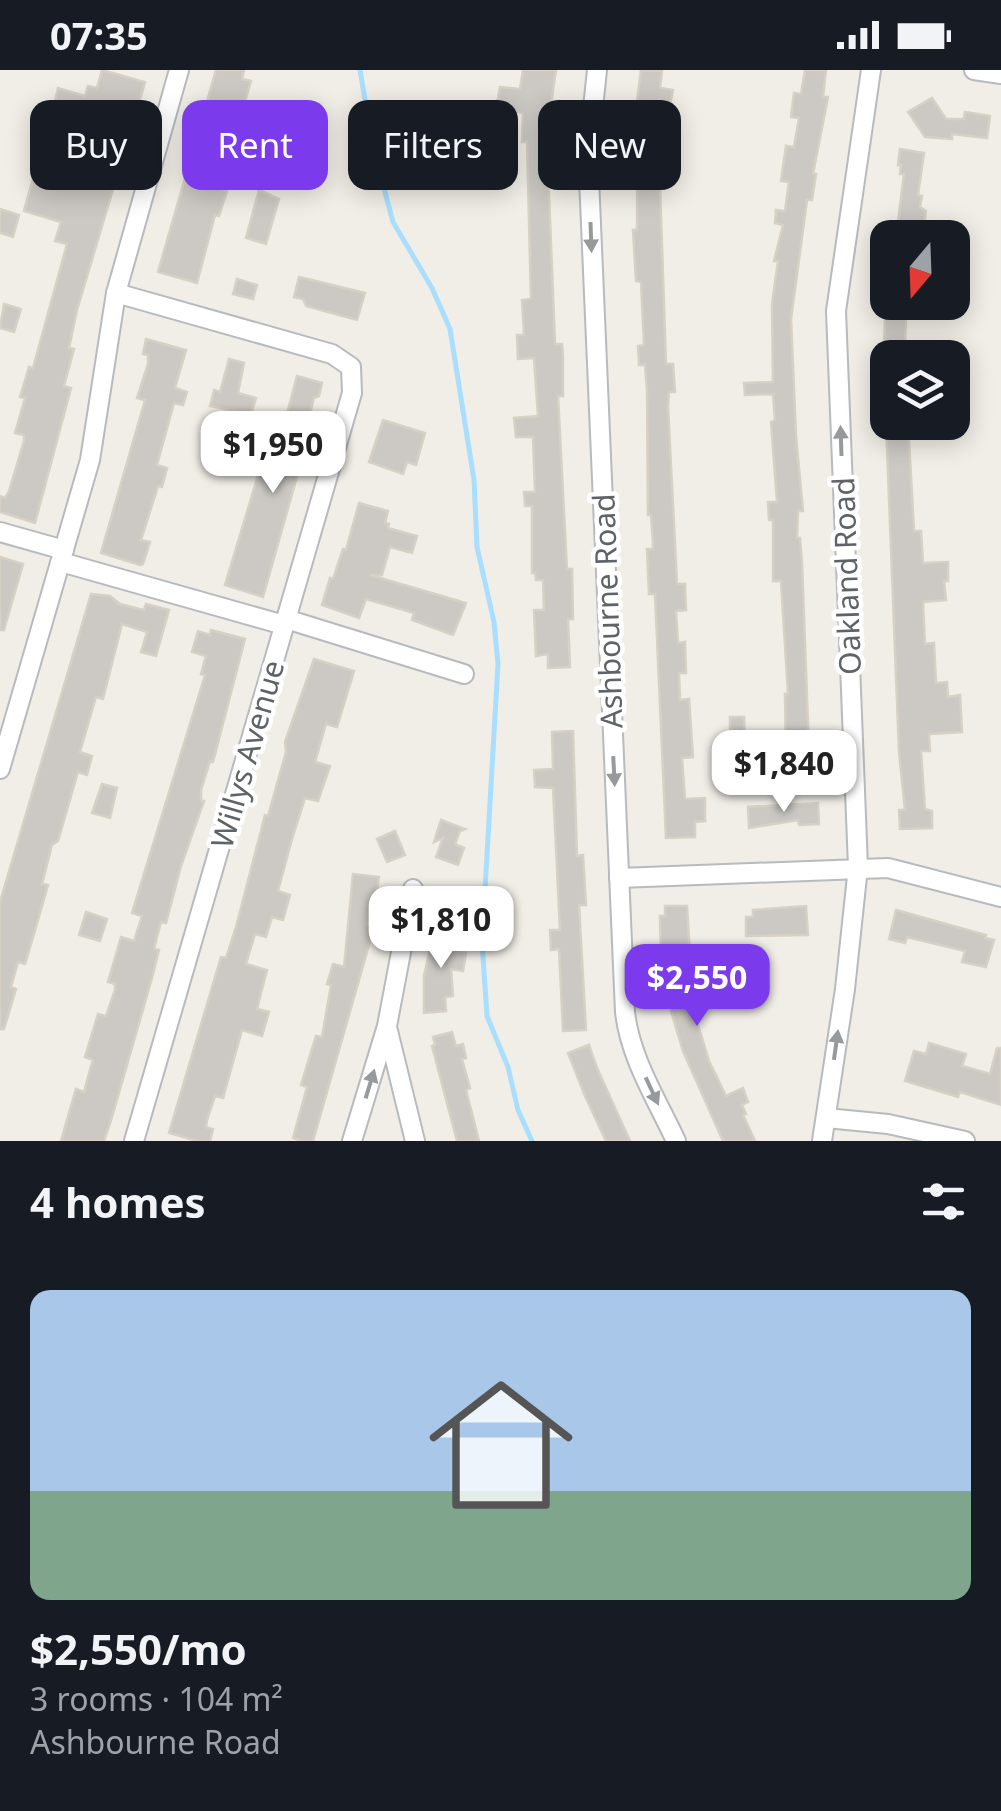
<!DOCTYPE html>
<meta charset="utf-8">
<style>
body{margin:0;font-family:"Noto Sans",sans-serif;background:#20242c;color:#f1f3f6;height:100vh;display:flex;flex-direction:column;font-size:38px;white-space:nowrap}
*{box-sizing:border-box;margin:0}
p{font-size:32px;color:#9ea1a6}
.icon{flex:none;width:55px;height:55px;fill:none;stroke:currentColor;stroke-width:2;stroke-linecap:round;stroke-linejoin:round}
.map{position:relative;height:1071px;overflow:hidden}
.drawer{display:flex;flex-direction:column;background:#171b24;flex:1}
.drawer>*{flex:none}
.banner{position:absolute;left:30px;top:30px;width:942px;height:90px;display:flex;gap:20px}
.needle{width:65px;rotate:199deg}
.fabs{position:absolute;left:870px;top:150px;display:grid;gap:20px}
.fabs a{display:grid;place-items:center;width:100px;height:100px;border-radius:20px;background:#171b24;box-shadow:0 5px 25px #0003;font-size:50px}
.price{position:absolute;translate:-50% -85px;padding:0 22px;border-radius:20px;background:#fff;color:#222;font-size:32px;line-height:65px;filter:drop-shadow(0 2px 5px #0008)}
.price::after{content:'';position:absolute;left:50%;top:60px;width:30px;height:22px;margin-left:-15px;background:inherit;clip-path:polygon(0 0,100% 0,50% 100%)}
.price.on{background:#7c3aed;color:#fff}
ul{padding:0;list-style:none}
li{display:grid;align-content:center;gap:20px;height:530px;padding:0 30px}
li+li{border-top:2px solid #363941}
li span{display:grid;place-items:center;height:310px;border-radius:20px;color:#555}
li>.icon{margin-inline-start:auto}
span .icon{width:180px;height:180px;fill:#fffc;stroke-width:1}
li b{font-size:42px}
h2{display:flex;justify-content:space-between;align-items:center;height:120px;padding:0 30px;font-size:42px}
.tag{padding:0 35px;border-radius:20px;background:#171b24;box-shadow:0 5px 25px #0003;font-size:35px;line-height:90px}
.tag.on{background:#7c3aed;color:#fff}
.status{display:flex;justify-content:space-between;align-items:center;height:70px;padding:0 50px;background:#171b24;direction:ltr}
.status svg{height:28px;fill:currentColor}
.map>svg:first-child{display:block}
.lines{fill:none;stroke-linecap:round;stroke-linejoin:round}
.stream{stroke:#a9deff;stroke-width:5}
.building{fill:#ccc9c4;stroke:#d7d0c5;stroke-width:2.5}
.street-casing{stroke:#b7babe;stroke-width:22}
.street{stroke:#fff;stroke-width:18}
.oneway{fill:#969a9d}
.labels{text-anchor:middle;dominant-baseline:central;stroke-width:9;stroke-linejoin:round;paint-order:stroke}
.street-label{font-size:30px;fill:#5e6368;stroke:#fff}
</style>
<div class="status"><b>07:35</b><svg viewBox="0 0 49 12"><path d="M0 12V9h3v3zM5 12V6h3v6zM10 12V3h3v9zM15 12V0h3v12zM26 1h20v11H26zM47 4h2v5h-2z"/></svg></div>
<div class="map">
<svg width="1001" height="1071" viewBox="0 0 1001 1071">
<rect width="100%" height="100%" fill="#f1eee7"/>
<g class="lines">
<path class="stream" d="M360,0L373,77L393,152L432,218L450,259L474,410L477,477L494,552L498,594L482,872L487,946L508,997L518,1040L532,1071"/>
</g>
<g class="building">
<path d="M102,0L145,12L77,240L69,278L74,279L64,316L71,318L35,453L0,442V426L5,428L9,421L24,371V365L15,363L25,328L20,327L29,297L33,298L67,174L55,171L61,152L24,141L37,94L53,98L50,108L78,116L93,63L90,62L91,42L55,31L58,18L85,26L88,16L97,18Z"/>
<path d="M216,0H244L242,9L251,11L242,42L247,43L243,56L240,55L237,65L234,64L219,118L227,121L219,146L215,145L197,213L158,202Z"/>
<path d="M523,0H556L550,41L548,99L555,274H562L563,287V326H558L567,499H572L573,549H568L570,597L548,598V584L536,586L534,540H544L543,510H536L535,503H532V436H525L524,422H535L533,367H516L514,348L538,346L534,288L518,289L517,265H524L522,230L531,229L527,72H522L523,43L496,39L500,17L520,19Z"/>
<path d="M641,0L662,1L660,18L673,20L654,116H660L666,294H673L675,322H669L668,336L677,514H685L686,540L676,541L678,573L685,572L686,603H679L680,630L689,629L693,687L682,688L685,729L705,728V751L695,752V767L666,768L655,524H649L647,479H653V472L651,445H648L647,320L645,295H639L638,276L644,275L641,212L636,211L633,160H637V98L633,97L640,55H634Z"/>
<path d="M805,0H826L823,27H828L813,104H816L812,130H807L791,249L796,366L803,441H798L797,468H800L802,492L809,681V687L786,689L785,624H788L781,511H773V450H769L768,432H777L771,352L775,350L773,324L745,325L744,313L773,312L772,234L778,191H774L783,155L775,153L776,140L785,141L789,112L781,111L786,76L794,77L799,48L791,47L794,23L801,24Z"/>
<path d="M932,28L946,49H964L965,42L990,46L987,68L952,64V69L925,67L908,42Z"/>
<path d="M900,79L924,83L918,125L922,126L920,137L926,141L922,168H896L904,104H900L901,95H898Z"/>
<path d="M259,120L279,129L266,174L246,168Z"/>
<path d="M0,139L19,145L13,167L0,163Z"/>
<path d="M299,207L365,223L357,250L306,236L303,229L294,227Z"/>
<path d="M237,209L257,215L253,229L233,224Z"/>
<path d="M4,234L21,239L14,262L0,258Z"/>
<path d="M885,248H906L905,274L884,273Z"/>
<path d="M146,269L186,280L175,318L187,322L183,335L174,333L157,395L167,398L162,417L158,416L141,470L150,472L143,494L140,495L101,483L145,330L137,328L148,294V285L143,284Z"/>
<path d="M229,289L244,293L238,323L256,328L251,344L210,336L214,320L220,322Z"/>
<path d="M297,306L322,313L319,326L314,328L307,356L311,357L263,527L225,515L265,382L276,385Z"/>
<path d="M383,350L425,363L416,395L407,392L403,404L369,392Z"/>
<path d="M886,352H908L914,461H921L923,493L948,492V511H944L946,530L923,532L925,574L934,573L936,613L947,612L948,627L960,625L962,662L929,664L930,681H921L925,739L932,741V758L900,759L899,740H905L899,682Z"/>
<path d="M359,433L388,441L385,453L389,454L388,458L417,466L412,483L390,477L382,505H370L466,533L453,565L412,550L414,543L366,529L359,548L322,535L330,508L333,509L343,479L346,480Z"/>
<path d="M0,487L23,494L4,560H0Z"/>
<path d="M91,524L110,526L120,534L144,540L146,534L169,540L156,586L141,582L147,562L122,554L103,629L96,627L80,682L92,686L87,705L78,702L58,771L52,775L42,814L48,815L34,864L25,894L18,892L11,917L16,919L4,959H0V832Z"/>
<path d="M211,560L245,569L213,692L210,691L201,720V731H204L181,796L166,853L161,852L154,879L159,880L152,908L112,1047L104,1071H61L76,1019L84,1022L91,996L93,990L85,987L98,944L106,946L115,920V914L108,912L121,867L134,871L142,846L132,843L205,605L201,604L206,586L192,582L198,561L210,565Z"/>
<path d="M314,589L354,601L337,657L326,654L315,692L330,696L318,731L305,728L292,769L278,821L290,825L283,850L272,847L266,867L255,864L246,894L267,900L257,939L269,942L262,966L242,960L223,1028L215,1026L207,1050L206,1057L213,1059L210,1071H197L169,1063L221,887L226,888L236,857L265,745L268,746L286,682L285,672Z"/>
<path d="M730,647H744L745,669L730,670Z"/>
<path d="M573,661L577,786L583,785L586,835H579L586,960L563,961L559,879L551,880L550,860H560L553,718L535,717L534,700L553,699L552,662Z"/>
<path d="M102,714L117,718L110,748L92,743Z"/>
<path d="M818,733L819,754L799,755L798,750L749,758L748,737Z"/>
<path d="M441,750L465,759L460,761L455,774L464,778L458,795L436,787L443,768L434,772Z"/>
<path d="M395,761L405,785L387,792L377,769Z"/>
<path d="M353,804L379,807L376,829L371,828L367,855L371,856L369,875L313,1071H302L293,1068L307,1017L301,1015L316,966L322,967L331,915L327,914L333,894L344,897Z"/>
<path d="M665,836H687L694,952L697,951L709,991L726,1026L743,1018L748,1032L742,1035L746,1044L743,1045L755,1071H723L683,981L671,941L668,888L661,889L660,846H665Z"/>
<path d="M806,836L808,865L746,866V847H753V840Z"/>
<path d="M896,840L986,865L985,868L994,870L986,897L962,892L965,881L907,867L905,873L889,869Z"/>
<path d="M86,842L107,849L100,871L79,865Z"/>
<path d="M435,857L452,860L449,880L466,883L463,901L451,899L453,926L445,927L446,941L424,943V906Z"/>
<path d="M452,962L456,976L463,974L466,988L462,989L470,1018L466,1020L479,1071H457L432,976L435,975L433,967Z"/>
<path d="M929,973L966,984L962,996L990,1004L997,978H1001V1035L960,1022L958,1027L905,1011L914,981L926,984Z"/>
<path d="M589,975L597,998L630,1071H606L585,1026L568,983Z"/>
</g>
<g class="lines">
<g class="street-casing">
<g id="street">
<path d="M597,0L588,85L625,942C630,988 657,1030 676,1071"/>
<path d="M974,0L1001,4"/>
<path d="M116,223L332,284L351,297L352,323L134,1071"/>
<path d="M0,462L64,480"/>
<path d="M61,492L284,555"/>
<path d="M286,549L464,604"/>
<path d="M0,699L90,390L116,223L179,0"/>
<path d="M619,808L888,798L1001,827"/>
<path d="M387,957L415,1071"/>
<path d="M826,1048L888,1054L965,1071"/>
<path d="M352,1071L387,956L413,819"/>
<path d="M822,1071L845,919L858,797L836,241L871,0"/>
</g>
</g>
<use href="#street" class="street"/>
</g>
<defs><path id="oneway-solid" d="M-6-.8H1V-3.2L6.5 0L1 3.2V.8H-6Z" transform="scale(2.5)"/></defs>
<g class="oneway">
<use href="#oneway-solid" transform="translate(591 167) rotate(88)"/>
<use href="#oneway-solid" transform="translate(841 371) rotate(-92)"/>
<use href="#oneway-solid" transform="translate(614 701) rotate(87)"/>
<use href="#oneway-solid" transform="translate(836 975) rotate(-82)"/>
<use href="#oneway-solid" transform="translate(370 1014) rotate(-73)"/>
<use href="#oneway-solid" transform="translate(652 1021) rotate(65)"/>
</g>
<g class="labels">
<g class="street-label">
<text transform="translate(846 506) rotate(-92)">Oakland Road</text>
<text transform="translate(607 541) rotate(-92)">Ashbourne Road</text>
<text transform="translate(247 684) rotate(-74)">Willys Avenue</text>
</g>
</g>
</svg>
<div class="fabs">
<a><svg class="needle" viewBox="-14 -14 28 28"><path d="M0-13l5 13h-10z" fill="#e53935"/><path d="M0 13l5-13h-10z" fill="#9ea1a6"/></svg></a>
<a><svg class="icon" aria-label="layers" viewBox="0 0 24 24"><path d="M12 4l9 5-9 5-9-5zM3 14l9 5 9-5"/></svg></a>
</div>
<b class="price" style="left:273px;top:426px">$1,950</b>
<b class="price" style="left:784px;top:745px">$1,840</b>
<b class="price" style="left:441px;top:901px">$1,810</b>
<b class="price on" style="left:697px;top:959px">$2,550</b>
<div class="banner">
<a class="tag">Buy</a>
<a class="tag on">Rent</a>
<a class="tag">Filters</a>
<a class="tag">New</a>
</div>
</div>
<section class="drawer">
<h2>4 homes<svg class="icon" aria-label="filters" viewBox="0 0 24 24"><path d="M4 7h16M4 17h16"/><circle cx="9" cy="7" r="2"/><circle cx="15" cy="17" r="2"/></svg></h2>
<ul>
<li><span style="background:linear-gradient(#a9c7e8 65%,#7fa58c 0)"><svg class="icon" aria-label="home" viewBox="0 0 24 24"><path d="M3 11l9-7 9 7M6 9v11h12V9"/></svg></span><div><b>$2,550/mo</b><p>3 rooms · 104 m²</p><p>Ashbourne Road</p></div></li>
</ul>
</section>
